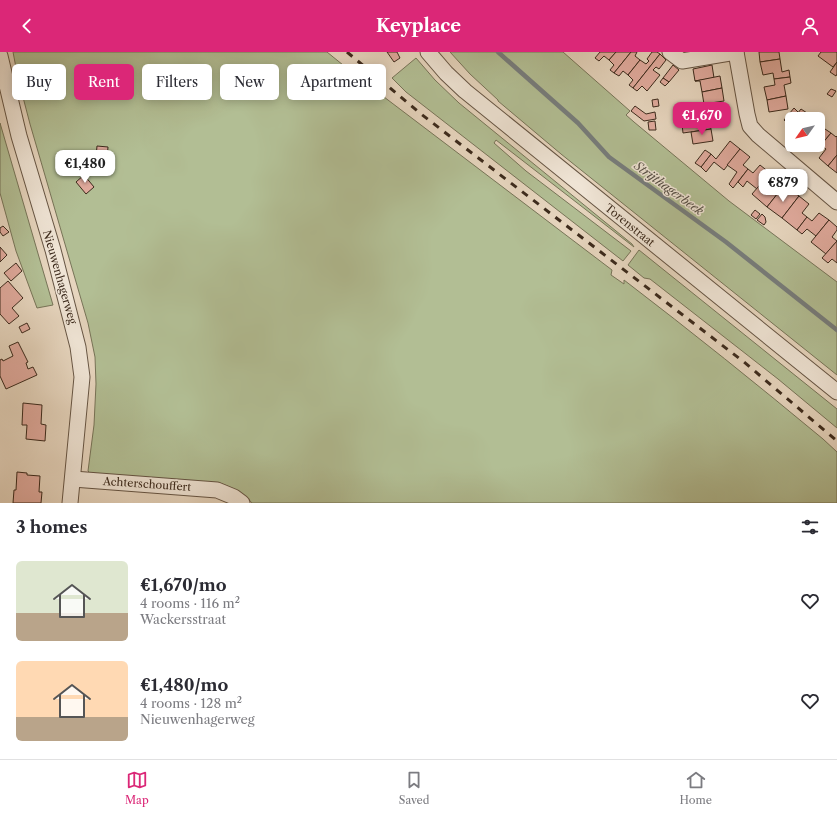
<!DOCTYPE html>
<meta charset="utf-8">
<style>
body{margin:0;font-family:"Libre Caslon Text",serif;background:#f2f2f3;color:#2b2b33;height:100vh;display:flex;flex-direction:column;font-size:15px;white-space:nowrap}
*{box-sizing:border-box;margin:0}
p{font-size:13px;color:#7c7c81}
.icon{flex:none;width:22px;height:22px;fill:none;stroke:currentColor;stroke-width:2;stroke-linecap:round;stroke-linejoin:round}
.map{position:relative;height:451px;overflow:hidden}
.panel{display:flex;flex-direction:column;background:#fff;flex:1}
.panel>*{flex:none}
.banner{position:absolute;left:12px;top:12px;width:400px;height:36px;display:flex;gap:8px}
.needle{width:26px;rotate:236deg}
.buttons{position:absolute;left:785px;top:60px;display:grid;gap:8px}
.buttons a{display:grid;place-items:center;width:40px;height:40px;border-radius:6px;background:#fff;box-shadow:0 2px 10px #0003;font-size:20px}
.price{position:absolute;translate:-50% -34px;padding:0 9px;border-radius:8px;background:#fff;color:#222;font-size:13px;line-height:26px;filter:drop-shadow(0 1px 2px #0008)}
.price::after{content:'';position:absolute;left:50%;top:24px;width:12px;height:9px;margin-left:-6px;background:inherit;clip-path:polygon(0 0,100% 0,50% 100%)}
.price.active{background:#db2777;color:#fff}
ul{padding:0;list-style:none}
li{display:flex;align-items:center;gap:12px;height:100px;padding:0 16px}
li span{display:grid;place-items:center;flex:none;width:112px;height:80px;border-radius:6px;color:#555}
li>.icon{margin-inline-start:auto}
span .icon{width:48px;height:48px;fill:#fffc;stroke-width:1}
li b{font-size:17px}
h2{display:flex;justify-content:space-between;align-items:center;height:48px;padding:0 16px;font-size:17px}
.pill{padding:0 14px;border-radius:6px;background:#fff;box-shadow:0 2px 10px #0003;font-size:14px;line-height:36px}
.pill.active{background:#db2777;color:#fff}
header{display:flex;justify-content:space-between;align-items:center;height:52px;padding:0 16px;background:#db2777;color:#fff;font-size:18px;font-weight:700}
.dock{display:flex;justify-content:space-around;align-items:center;height:56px;border-top:1px solid #e1e1e2;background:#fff;font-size:11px;color:#7c7c81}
.dock a{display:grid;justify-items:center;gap:2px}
.dock .active{color:#db2777}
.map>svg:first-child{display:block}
.green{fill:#b2be94;stroke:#777458}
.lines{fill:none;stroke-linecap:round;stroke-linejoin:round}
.stream{stroke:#767d7d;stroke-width:4.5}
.building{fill:#e0aa9d;stroke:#3c2a1c}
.minor-casing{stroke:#654;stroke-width:17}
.minor{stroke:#efe4d5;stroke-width:15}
.rail{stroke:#3c2a1c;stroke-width:3;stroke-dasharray:7 7;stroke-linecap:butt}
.labels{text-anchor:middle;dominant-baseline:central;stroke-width:3;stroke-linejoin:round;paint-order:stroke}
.street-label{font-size:11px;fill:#3c2a1c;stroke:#efe4d5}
.water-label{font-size:12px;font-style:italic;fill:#544d44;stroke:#efe4d5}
</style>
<header><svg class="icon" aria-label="back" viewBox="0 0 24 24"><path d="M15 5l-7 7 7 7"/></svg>Keyplace<svg class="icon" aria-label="person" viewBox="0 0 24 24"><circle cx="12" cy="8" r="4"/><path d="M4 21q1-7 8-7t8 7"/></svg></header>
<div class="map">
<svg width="837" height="451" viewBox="0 0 837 451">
<rect width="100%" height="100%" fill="#e6d5be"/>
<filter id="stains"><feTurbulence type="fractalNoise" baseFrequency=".005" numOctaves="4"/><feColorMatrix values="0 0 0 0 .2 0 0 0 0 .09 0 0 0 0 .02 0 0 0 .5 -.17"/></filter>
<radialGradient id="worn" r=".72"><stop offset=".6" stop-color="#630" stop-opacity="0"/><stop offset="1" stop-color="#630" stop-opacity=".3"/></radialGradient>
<g class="green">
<path d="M13,0H327L359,26L612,218L611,223L624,232V228C692,280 758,333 823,387L837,400V451H252C243,440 232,436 220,431L90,421L88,419L94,373L96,332L95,305L88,271L30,72L18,26Z"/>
<path d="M450,0H563L630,59L626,63L634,70L729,149L837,230V323L561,102L498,49V48L470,22Z"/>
<path d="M416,6L435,28L459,51L632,192L634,195L496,88L494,91L526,119L631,199L623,209L406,40L392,26Z"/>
<path d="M0,71L53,253L37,256L16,199L0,141Z"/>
<path d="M639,198L837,357V376L778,327L650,227L644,226L628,213Z"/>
</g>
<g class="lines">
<path class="stream" d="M498,0L578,71L609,105L726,190L837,278"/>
</g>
<g class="building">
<path d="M387,0H397L400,6L394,10Z"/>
<path d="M600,0H616L609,8L604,4L599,9L595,6Z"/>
<path d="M616,0H631L614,21L610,18L614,13L609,8Z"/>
<path d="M631,0H637L635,4L640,8L628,23L623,19L619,24L614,21Z"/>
<path d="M652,0H657L660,2L633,36L629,33L633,28L628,23L640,8L646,12L649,9L647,7Z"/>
<path d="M759,0H779L780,7L760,10Z"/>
<path d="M821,0H837V10L833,15L818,4Z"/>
<path d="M660,2L666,8L659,17L656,15L653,18L660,23L647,39L642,34L637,39L633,36Z"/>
<path d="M780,7L782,20L789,18L790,25L774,27L773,21L763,23L760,10Z"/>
<path d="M837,10V22L836,24L830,20Z"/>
<path d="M673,13L679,18L669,30L663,26Z"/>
<path d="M712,13L714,26L695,29L693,17Z"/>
<path d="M720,24L722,36L702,40L700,29H695Z"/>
<path d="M790,25L791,31L784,33L786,44L767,48L764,35L775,33L774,27Z"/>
<path d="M663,26L669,30L665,34L660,30Z"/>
<path d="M722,36L724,49L704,52L702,40Z"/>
<path d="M831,37L836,39L832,45L827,42Z"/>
<path d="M786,44L788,57L769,60L767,48Z"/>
<path d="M658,47L659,54L653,55L652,48Z"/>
<path d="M696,53L697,60L681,63L680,55Z"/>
<path d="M635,54L646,62L655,60L656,67L644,69L631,59Z"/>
<path d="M794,56L798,60L789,73L784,68Z"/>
<path d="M801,57L807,61L802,67H793Z"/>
<path d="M697,60L698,66L709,65L711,77L683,81L681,63Z"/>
<path d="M655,69L656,78H649L648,70Z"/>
<path d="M711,77L713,89L693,92L691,80Z"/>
<path d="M825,77L831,81L821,93L818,91V80L821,82Z"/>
<path d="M831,81L836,85L837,84V103L828,114L819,106L826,97L821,93Z"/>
<path d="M730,89L740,97L724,118L714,110L706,120L701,115L711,102L716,107Z"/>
<path d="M97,94L108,95L107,106L96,105Z"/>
<path d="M740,97L750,105L743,113L748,117L733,136L729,132L737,120L727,113Z"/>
<path d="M705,98L711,102L701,115L695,111Z"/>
<path d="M837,103V121L828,114Z"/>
<path d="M760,113L770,121L757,137L747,129L743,135L738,130L748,117L753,121Z"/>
<path d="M770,121L779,128L772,137L778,141L767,155L752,142Z"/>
<path d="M84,123L94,135L86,142L76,130Z"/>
<path d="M790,137L799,144L782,166L767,155L778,141L783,145Z"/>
<path d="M799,144L809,152L802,161L807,165L797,178L782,166Z"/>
<path d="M755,158L760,162L756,167L751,163Z"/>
<path d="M819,161L829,168L816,184L807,177L802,182L797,178L807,165L812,169Z"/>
<path d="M762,162L765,165L766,170L764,173L757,168Z"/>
<path d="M829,168L837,175V178L832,185L837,189L826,202L811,190Z"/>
<path d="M3,174L9,180L3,184L0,180V176Z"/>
<path d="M837,189V211L832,207L828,211L822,206Z"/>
<path d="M0,195L7,203L0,210Z"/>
<path d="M16,211L22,219L11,229L4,221Z"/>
<path d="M8,229L23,246L12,256L19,264L9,272L0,262V236Z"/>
<path d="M27,271L30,277L22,281L19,275Z"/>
<path d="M18,290L28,310L26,311L28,317L33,315L37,323L6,337L0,324V308L2,307L3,309L13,304L9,294Z"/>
<path d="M23,351L42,353L41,372L46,373L45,389L26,387L27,373H22Z"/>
<path d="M17,420L27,421V423L40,424L39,440H42L41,451H13L14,438H16Z"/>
</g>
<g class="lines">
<g class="minor-casing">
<g id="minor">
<path d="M428,0L446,21L465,39L837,340"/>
<path d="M670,0L682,9L736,0"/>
<path d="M736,0L747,62L750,74L758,83L837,150"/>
<path d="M0,4L19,84L53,198L78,295L82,325L70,451"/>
<path d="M73,427L217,438L234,445L242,451"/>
</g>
</g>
<use href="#minor" class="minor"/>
<path class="rail" d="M347,0L421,62L744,310L837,389"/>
</g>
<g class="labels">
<g class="street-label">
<text transform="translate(630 173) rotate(39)">Torenstraat</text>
<text transform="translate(60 225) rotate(74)">Nieuwenhagerweg</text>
<text transform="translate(147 432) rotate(4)">Achterschouffert</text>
</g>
<g class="water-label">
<text transform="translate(669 136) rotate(36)">Strijthagerbeek</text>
</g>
</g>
<rect width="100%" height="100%" filter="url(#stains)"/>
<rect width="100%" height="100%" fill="url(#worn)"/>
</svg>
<div class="buttons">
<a><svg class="needle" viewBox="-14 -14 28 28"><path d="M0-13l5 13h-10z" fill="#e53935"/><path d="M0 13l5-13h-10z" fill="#7c7c81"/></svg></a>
</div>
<b class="price active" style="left:702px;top:84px">€1,670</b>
<b class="price" style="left:85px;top:132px">€1,480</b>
<b class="price" style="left:783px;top:151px">€879</b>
<div class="banner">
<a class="pill">Buy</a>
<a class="pill active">Rent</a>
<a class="pill">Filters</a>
<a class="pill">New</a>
<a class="pill">Apartment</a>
</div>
</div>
<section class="panel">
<h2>3 homes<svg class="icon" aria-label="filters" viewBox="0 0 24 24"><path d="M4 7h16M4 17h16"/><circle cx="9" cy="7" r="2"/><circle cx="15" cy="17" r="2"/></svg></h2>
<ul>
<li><span style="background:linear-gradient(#dfe7d0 65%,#b9a48a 0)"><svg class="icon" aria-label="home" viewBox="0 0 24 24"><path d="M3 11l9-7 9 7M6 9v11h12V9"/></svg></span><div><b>€1,670/mo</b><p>4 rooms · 116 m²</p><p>Wackersstraat</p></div><svg class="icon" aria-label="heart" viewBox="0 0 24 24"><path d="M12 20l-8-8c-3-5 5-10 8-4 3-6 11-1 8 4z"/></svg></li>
<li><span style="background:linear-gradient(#ffd9b3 70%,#b9a48a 0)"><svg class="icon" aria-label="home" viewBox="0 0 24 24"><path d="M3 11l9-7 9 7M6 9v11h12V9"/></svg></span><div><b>€1,480/mo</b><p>4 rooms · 128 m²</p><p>Nieuwenhagerweg</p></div><svg class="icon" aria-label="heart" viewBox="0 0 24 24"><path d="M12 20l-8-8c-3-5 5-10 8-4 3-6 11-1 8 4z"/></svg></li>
</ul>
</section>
<nav class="dock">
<a class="active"><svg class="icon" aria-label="map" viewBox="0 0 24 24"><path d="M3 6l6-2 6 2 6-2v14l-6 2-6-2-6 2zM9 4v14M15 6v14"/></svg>Map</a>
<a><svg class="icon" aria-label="saved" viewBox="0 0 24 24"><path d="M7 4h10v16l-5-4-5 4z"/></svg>Saved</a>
<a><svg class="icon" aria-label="home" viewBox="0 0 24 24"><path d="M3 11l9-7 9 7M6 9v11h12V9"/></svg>Home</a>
</nav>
